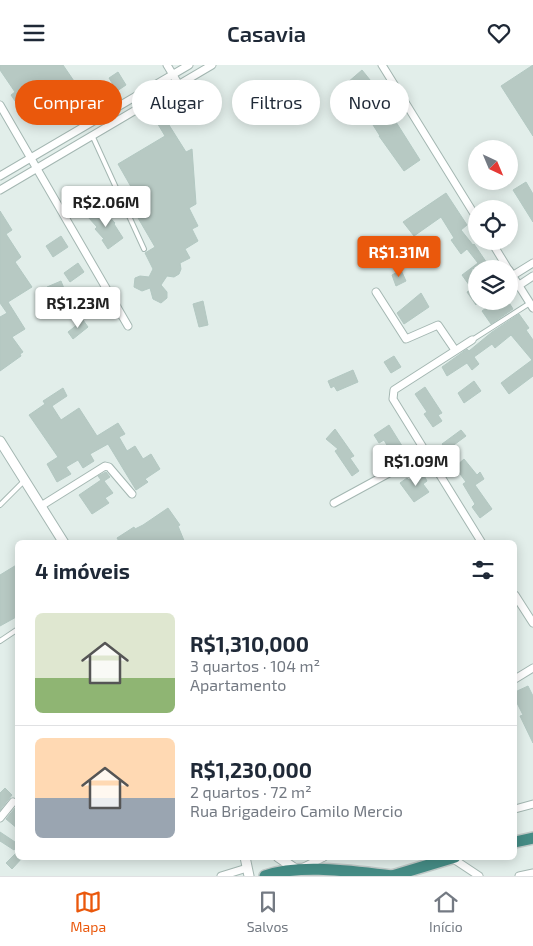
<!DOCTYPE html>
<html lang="pt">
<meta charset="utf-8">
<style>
body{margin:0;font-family:"Exo 2",sans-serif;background:#f6f6f7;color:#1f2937;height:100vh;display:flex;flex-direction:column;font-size:19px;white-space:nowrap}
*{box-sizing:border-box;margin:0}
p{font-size:16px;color:#747a83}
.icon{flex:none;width:28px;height:28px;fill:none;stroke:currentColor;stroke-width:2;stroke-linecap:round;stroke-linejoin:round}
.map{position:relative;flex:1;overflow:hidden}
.sheet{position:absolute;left:15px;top:475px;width:502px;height:320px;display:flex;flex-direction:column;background:#fff;border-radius:8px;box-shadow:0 2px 12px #0003}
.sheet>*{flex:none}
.hud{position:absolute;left:15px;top:15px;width:504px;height:45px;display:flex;gap:10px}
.needle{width:32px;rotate:136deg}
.tools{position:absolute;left:468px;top:75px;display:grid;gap:10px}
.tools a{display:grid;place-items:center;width:50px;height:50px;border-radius:50%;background:#fff;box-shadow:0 2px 12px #0003;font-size:25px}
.price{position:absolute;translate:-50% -42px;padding:0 11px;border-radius:5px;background:#fff;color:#222;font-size:16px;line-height:32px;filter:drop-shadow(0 1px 2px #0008)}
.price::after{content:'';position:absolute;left:50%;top:30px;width:15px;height:11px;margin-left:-8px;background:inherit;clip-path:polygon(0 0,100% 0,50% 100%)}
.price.selected{background:#ea580c;color:#fff}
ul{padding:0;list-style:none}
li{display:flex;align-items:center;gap:15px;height:125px;padding:0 20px}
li+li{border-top:1px solid #e0e1e3}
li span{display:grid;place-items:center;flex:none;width:140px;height:100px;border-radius:8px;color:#555}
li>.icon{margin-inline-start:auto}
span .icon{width:60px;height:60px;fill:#fffc;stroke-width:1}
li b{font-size:21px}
h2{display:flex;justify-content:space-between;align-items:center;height:60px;padding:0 20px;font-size:21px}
.chip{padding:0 18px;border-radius:22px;background:#fff;box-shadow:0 2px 12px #0003;font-size:18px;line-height:45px}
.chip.selected{background:#ea580c;color:#fff}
header{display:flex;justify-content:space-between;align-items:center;height:65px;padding:0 20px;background:#fff;font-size:22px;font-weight:600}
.tabs{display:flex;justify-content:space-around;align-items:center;height:70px;border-top:1px solid #e0e1e3;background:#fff;font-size:14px;color:#747a83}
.tabs a{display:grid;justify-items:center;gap:2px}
.tabs .selected{color:#ea580c}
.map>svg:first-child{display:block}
.building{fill:#b7c9c3;stroke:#b3c8c2}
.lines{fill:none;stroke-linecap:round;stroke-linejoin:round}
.service-casing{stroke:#a4b7b2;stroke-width:6}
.minor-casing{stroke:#a4b7b2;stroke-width:9}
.tertiary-casing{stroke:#a4b7b2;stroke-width:11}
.trunk-casing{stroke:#c1cac8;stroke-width:14}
.service{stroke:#fff;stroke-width:4}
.minor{stroke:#fff;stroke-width:7}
.tertiary{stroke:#fff;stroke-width:9}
.trunk{stroke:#458c85;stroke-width:11}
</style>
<header><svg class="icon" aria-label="menu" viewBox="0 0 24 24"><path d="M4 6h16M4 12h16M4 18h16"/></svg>Casavia<svg class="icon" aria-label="heart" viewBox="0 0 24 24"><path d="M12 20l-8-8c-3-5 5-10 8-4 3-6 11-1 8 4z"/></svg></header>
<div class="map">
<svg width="533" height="811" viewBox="0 0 533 811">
<rect width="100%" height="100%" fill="#e2eeea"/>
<g class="building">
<path d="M0,0H63L76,19L26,52L11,30L15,27L0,5Z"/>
<path d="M533,0V71L501,21Z"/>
<path d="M362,5L387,36L384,38L420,95L404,106L379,71H380L361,41L363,39L347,18Z"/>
<path d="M118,7L126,20L117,26L109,13Z"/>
<path d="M175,30L187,49L169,60L186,87L192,84L196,139L189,143L198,161L192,164L198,176L185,184L190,193L180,198L181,204L179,209L174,212L167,211L161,220L167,227V233L161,238L153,234L150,223L142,226L134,222L135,213L140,211L149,212L153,204L145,188L155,182L134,146L142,141L118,99L165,71L156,56L163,52L156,41Z"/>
<path d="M526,117L533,129V157L513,125Z"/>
<path d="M446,128L467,160L461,165L473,180L474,179L491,204H471L476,212V240L467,227L472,224L462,210L478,198L467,184L461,189L451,175L454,173L441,152L414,171L403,157Z"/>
<path d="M100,142L115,158L114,159L123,173L108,184L102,175L104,174L95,164L97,162L88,152Z"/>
<path d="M0,146L12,165L6,169L21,192L15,197L32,222L8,237L25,264L12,272L23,287L20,289L21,291L0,306V252L7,248L0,238Z"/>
<path d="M61,171L68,182L53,192L46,181Z"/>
<path d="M78,198L84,207L70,217L64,208Z"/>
<path d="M401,205L406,216L396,221L392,210Z"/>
<path d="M61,216L65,226L51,232L47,222Z"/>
<path d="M92,227L100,240L85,250L80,242L83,240L81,235Z"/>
<path d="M421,228L429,242L404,259L397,248Z"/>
<path d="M203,236L208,260L199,262L193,239Z"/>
<path d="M496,236H508L513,244L491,259L482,246Z"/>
<path d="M519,249L529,263L526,265L533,275V311L509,329L501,318L532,295L511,270L495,283L492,279L474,292L479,299L472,305L467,298L447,311L442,302L467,284L469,286L492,267Z"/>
<path d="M83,255L88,262L73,274L68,267Z"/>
<path d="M394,291L401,302L391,308L384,297Z"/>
<path d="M353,305L358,317L337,326L334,321L331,323L328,316Z"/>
<path d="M474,316L481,326L464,338L458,328Z"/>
<path d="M425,322L442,348L438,350L442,356L433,362L424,349L427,347L415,329Z"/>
<path d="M63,323L67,331L52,341L61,355L79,343L97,371L118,358L125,369L119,372L127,386L135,381L143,394L151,389L160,404L145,414L148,417L136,425L108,379L90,389L94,396L83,403L78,395L66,402L71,409L57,417L47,399L58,392L29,350L45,339L43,336Z"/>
<path d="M389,360L404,384L393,391L384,375L379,378L374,370Z"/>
<path d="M335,364L354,391L350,393L359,406L352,411L335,386L338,384L326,374Z"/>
<path d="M461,365L466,371L447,385L442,379Z"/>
<path d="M452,387L458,395L447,404L440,395Z"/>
<path d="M464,394L477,410L480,407L484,414L475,420L492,444L480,453L472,442L475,439L463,419L466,417L455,402Z"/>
<path d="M106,407L110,412L104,416L113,428L105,433L109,438L92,449L79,430L101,415L98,411Z"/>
<path d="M422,407L427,416L423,419L429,427L414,437L400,418L407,413L409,415Z"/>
<path d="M168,443L180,460L178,461L185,478H120L117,473L134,462L135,464L143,460Z"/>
<path d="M18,499V551L0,561V510Z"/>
<path d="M528,621L533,631V678L520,651L523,650L515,634V627Z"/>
<path d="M5,723L12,730L0,745V728Z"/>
<path d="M15,743L18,745V764L6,754Z"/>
<path d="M0,767L18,779L14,785L0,776Z"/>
<path d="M18,786V792H23L12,804L6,798Z"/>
</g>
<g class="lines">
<g class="service-casing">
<g id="service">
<path d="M92,70L144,184"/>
<path d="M472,275L530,238"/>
<path d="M0,440L25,415"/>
<path d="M0,576L18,564"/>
</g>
</g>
<g class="minor-casing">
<g id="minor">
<path d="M167,0L179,20"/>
<path d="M382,0L476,152"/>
<path d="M0,40L128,261"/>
<path d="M0,111L189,0"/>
<path d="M0,125L212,0"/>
<path d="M491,176L508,204"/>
<path d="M509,205L533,243"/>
<path d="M512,211L533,198"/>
<path d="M518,221L533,211"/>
<path d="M376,227L406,274L438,260L455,285"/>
<path d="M472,275L394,325L393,334L482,478"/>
<path d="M334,438L426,388"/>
<path d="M41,441L105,401L109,402L132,429"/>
<path d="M515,530L533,558"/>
<path d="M515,614L533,603"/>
<path d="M515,744L533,739"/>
<path d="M0,753L13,737"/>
<path d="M452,793L479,811"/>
<path d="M302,803L324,792"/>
<path d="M221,811L247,803"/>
<path d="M519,811L533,808"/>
</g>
</g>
<g class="tertiary-casing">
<g id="tertiary">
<path d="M0,376L64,478"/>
<path d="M245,792L249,811"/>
<path d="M278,792L297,805"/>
</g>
</g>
<g class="trunk-casing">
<g id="trunk">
<path d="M515,777L533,773"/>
<path d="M265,811C301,798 355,807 393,811"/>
<path d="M392,811L455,792"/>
</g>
</g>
<use href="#service" class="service"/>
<use href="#minor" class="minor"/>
<use href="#tertiary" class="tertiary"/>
<use href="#trunk" class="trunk"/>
</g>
</svg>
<div class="tools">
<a><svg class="needle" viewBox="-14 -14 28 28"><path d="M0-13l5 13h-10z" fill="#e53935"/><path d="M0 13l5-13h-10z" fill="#747a83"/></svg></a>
<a><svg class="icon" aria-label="locate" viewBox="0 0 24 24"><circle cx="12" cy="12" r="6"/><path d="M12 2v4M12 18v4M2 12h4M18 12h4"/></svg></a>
<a><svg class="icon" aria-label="layers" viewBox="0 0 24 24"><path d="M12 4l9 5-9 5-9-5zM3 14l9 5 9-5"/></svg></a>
</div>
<b class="price" style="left:106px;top:163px">R$2.06M</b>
<b class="price selected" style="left:399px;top:213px">R$1.31M</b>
<b class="price" style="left:78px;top:264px">R$1.23M</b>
<b class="price" style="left:416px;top:422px">R$1.09M</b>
<div class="hud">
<a class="chip selected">Comprar</a>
<a class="chip">Alugar</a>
<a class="chip">Filtros</a>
<a class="chip">Novo</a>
</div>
<section class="sheet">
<h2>4 imóveis<svg class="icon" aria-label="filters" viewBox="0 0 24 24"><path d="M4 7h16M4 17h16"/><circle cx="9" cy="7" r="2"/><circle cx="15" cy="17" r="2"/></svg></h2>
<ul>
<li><span style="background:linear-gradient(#dfe7d0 65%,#8fb573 0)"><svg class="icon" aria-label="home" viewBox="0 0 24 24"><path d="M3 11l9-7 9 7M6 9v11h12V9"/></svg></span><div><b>R$1,310,000</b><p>3 quartos · 104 m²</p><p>Apartamento</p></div></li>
<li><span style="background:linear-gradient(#ffd9b3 60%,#9aa5b1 0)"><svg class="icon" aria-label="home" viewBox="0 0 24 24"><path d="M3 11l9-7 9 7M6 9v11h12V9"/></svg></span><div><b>R$1,230,000</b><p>2 quartos · 72 m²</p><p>Rua Brigadeiro Camilo Mercio</p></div></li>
</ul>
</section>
</div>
<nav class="tabs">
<a class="selected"><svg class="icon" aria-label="map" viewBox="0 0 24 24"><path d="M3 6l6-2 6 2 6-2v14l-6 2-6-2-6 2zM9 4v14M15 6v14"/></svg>Mapa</a>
<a><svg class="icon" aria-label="saved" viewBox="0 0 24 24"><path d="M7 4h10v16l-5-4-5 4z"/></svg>Salvos</a>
<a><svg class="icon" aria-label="home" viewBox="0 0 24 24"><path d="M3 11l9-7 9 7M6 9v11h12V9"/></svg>Início</a>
</nav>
